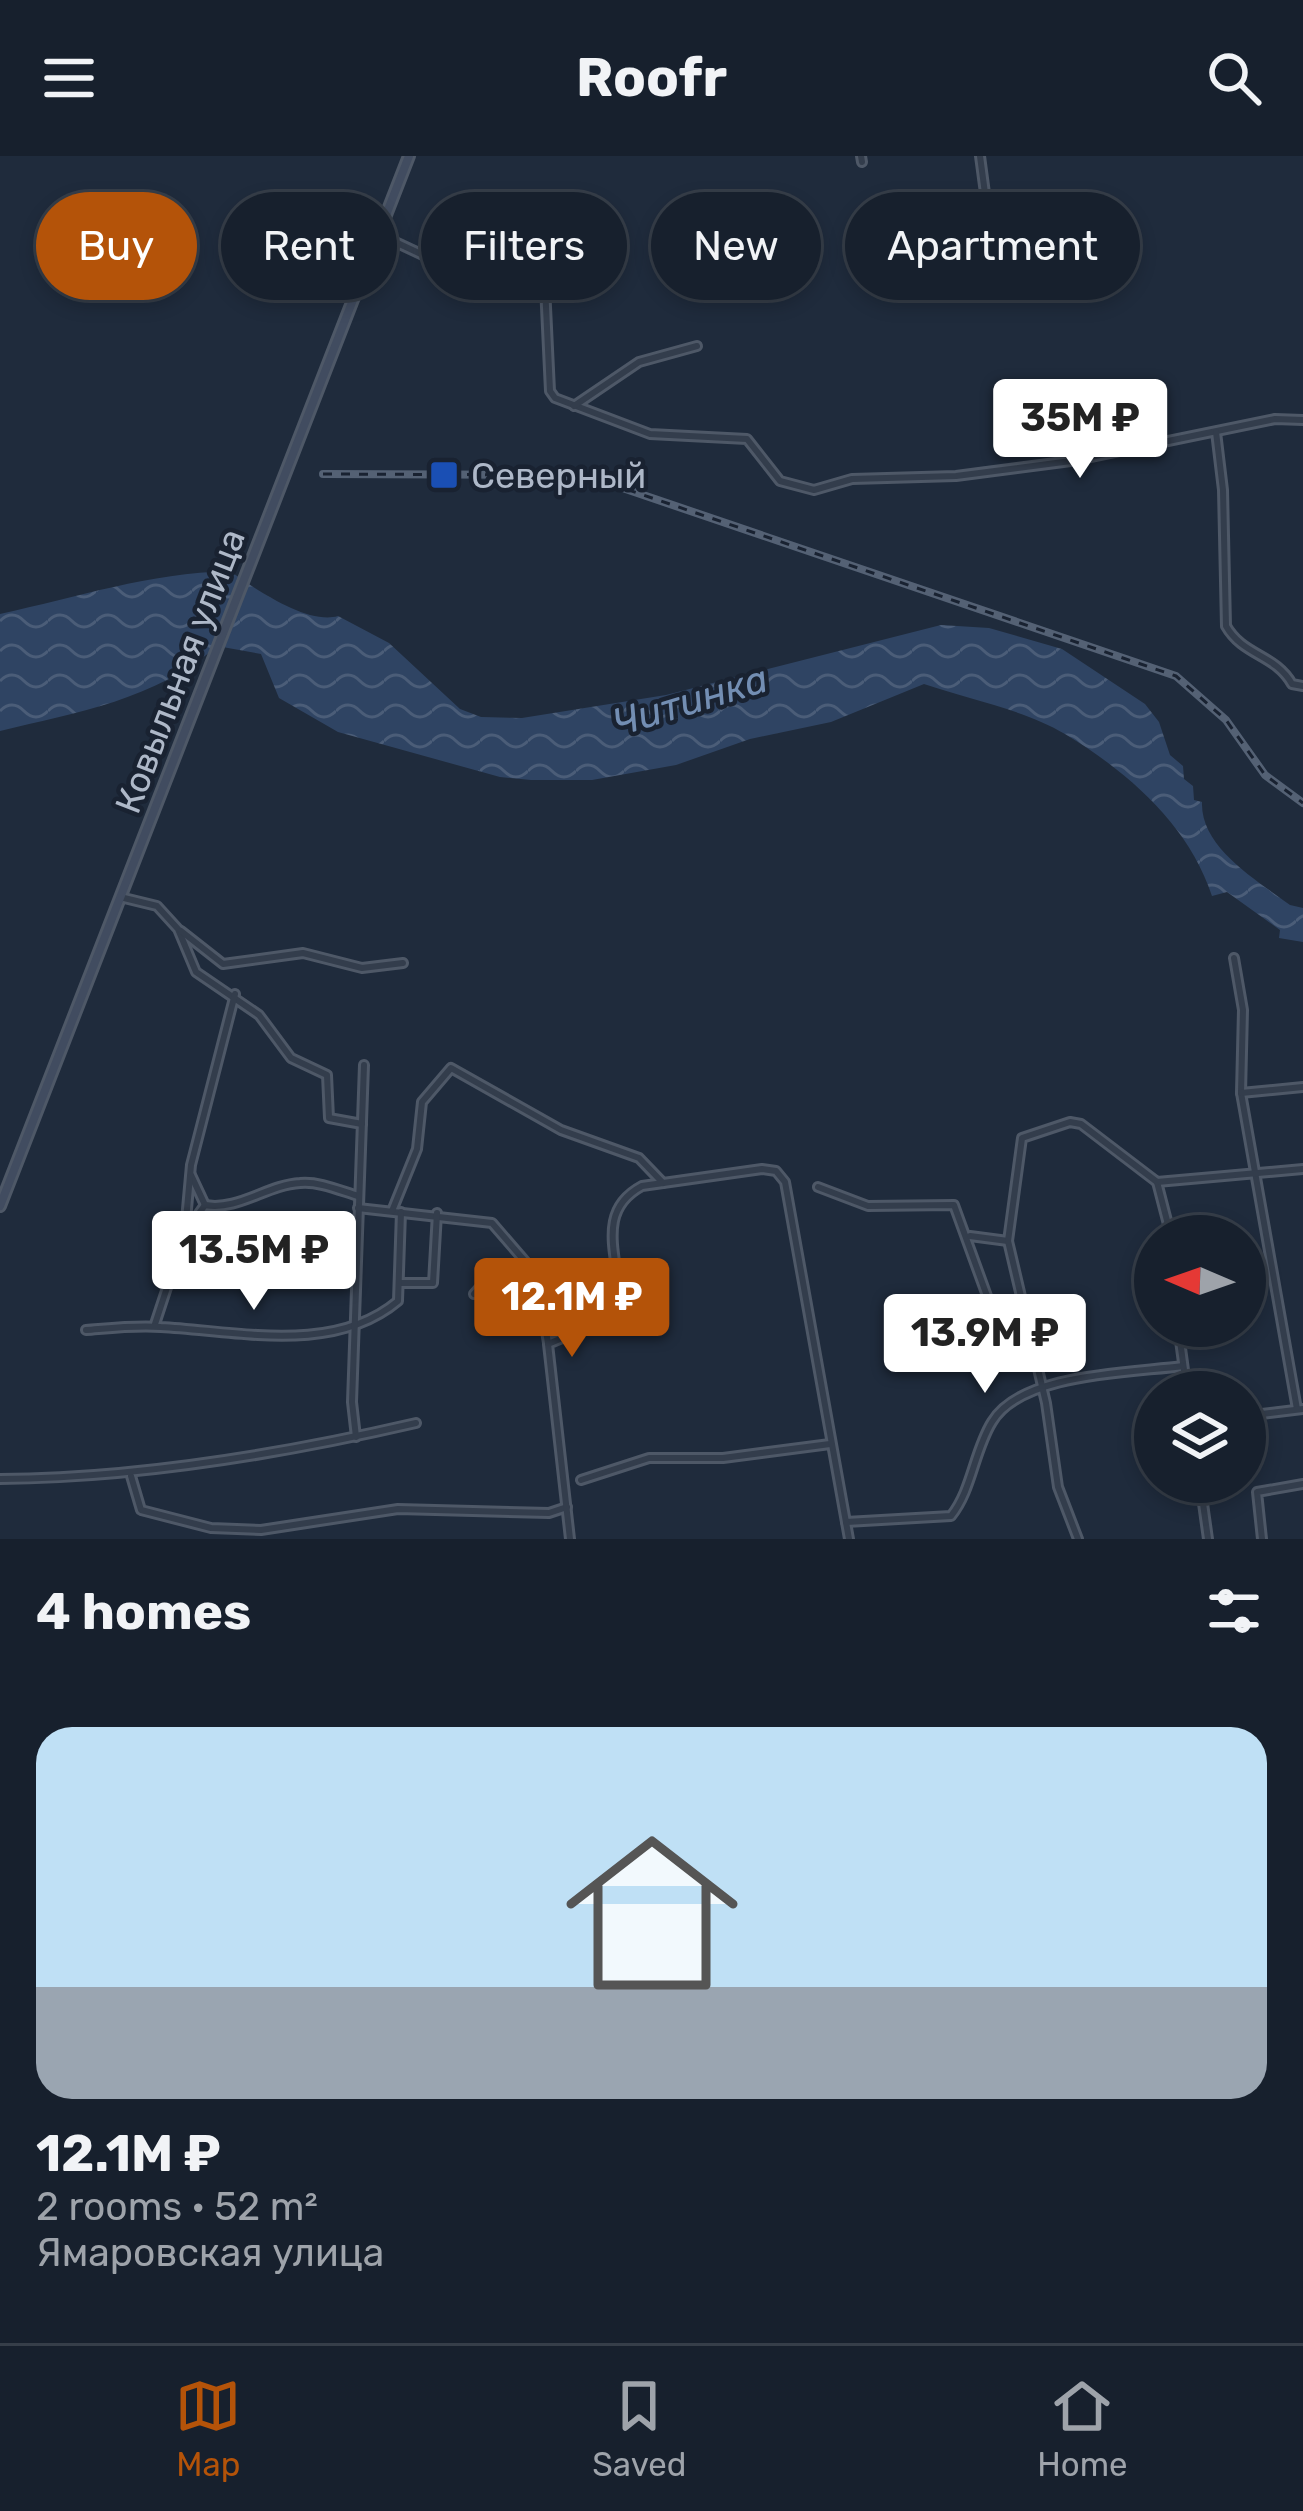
<!DOCTYPE html>
<meta charset="utf-8">
<style>
body{margin:0;font-family:Rubik,sans-serif;background:#242d39;color:#f1f3f6;height:100vh;display:flex;flex-direction:column;font-size:45px;white-space:nowrap}
*{box-sizing:border-box;margin:0}
p{font-size:39px;color:#9ea3aa}
.icon{flex:none;width:66px;height:66px;fill:none;stroke:currentColor;stroke-width:2;stroke-linecap:round;stroke-linejoin:round}
.map{position:relative;height:1383px;overflow:hidden}
.sheet{display:flex;flex-direction:column;background:#17202d;flex:1}
.sheet>*{flex:none}
.guide{position:absolute;left:36px;top:36px;width:1233px;height:108px;display:flex;gap:24px}
.needle{width:78px;rotate:272deg}
.tools{position:absolute;left:1134px;top:1059px;display:grid;gap:24px}
.tools a{display:grid;place-items:center;width:132px;height:132px;border-radius:50%;background:#17202d;box-shadow:0 6px 18px #0003,0 0 0 3px #363e49;font-size:60px}
.price{position:absolute;translate:-50% -102px;padding:0 27px;border-radius:12px;background:#fff;color:#222;font-size:39px;line-height:78px;filter:drop-shadow(0 3px 6px #0008)}
.price::after{content:'';position:absolute;left:50%;top:72px;width:36px;height:27px;margin-left:-18px;background:inherit;clip-path:polygon(0 0,100% 0,50% 100%)}
.price.active{background:#b45309;color:#fff}
ul{padding:0;list-style:none}
li{display:grid;align-content:center;gap:24px;height:636px;padding:0 36px}
li+li{border-top:3px solid #363e49}
li span{display:grid;place-items:center;height:372px;border-radius:36px;color:#555}
li>.icon{margin-inline-start:auto}
span .icon{width:216px;height:216px;fill:#fffc;stroke-width:1}
li b{font-size:51px}
h2{display:flex;justify-content:space-between;align-items:center;height:144px;padding:0 36px;font-size:51px}
.pill{padding:0 42px;border-radius:54px;background:#17202d;box-shadow:0 6px 18px #0003,0 0 0 3px #363e49;font-size:42px;line-height:108px}
.pill.active{background:#b45309;color:#fff}
header{display:flex;justify-content:space-between;align-items:center;height:156px;padding:0 36px;background:#17202d;font-size:54px;font-weight:700}
.tabs{display:flex;justify-content:space-around;align-items:center;height:168px;border-top:3px solid #363e49;background:#17202d;font-size:33px;color:#9ea3aa}
.tabs a{display:grid;justify-items:center;gap:6px}
.tabs .active{color:#b45309}
.map>svg:first-child{display:block}
.water{fill:url(#water-waves)}
.lines{fill:none;stroke-linecap:round;stroke-linejoin:round}
.street-casing{stroke:#4e5867;stroke-width:12}
.secondary-casing{stroke:#4e5867;stroke-width:14}
.street{stroke:#333d4c;stroke-width:6}
.secondary{stroke:#414c60;stroke-width:8}
.rail-casing{stroke:#546174;stroke-width:8}
.rail{stroke:#192231;stroke-width:3;stroke-dasharray:9;stroke-linecap:butt}
.transit-dot{fill:#1a4fb4;stroke:#192231;stroke-width:4.5}
.labels{text-anchor:middle;dominant-baseline:central;stroke-width:9;stroke-linejoin:round;paint-order:stroke}
.poi-label{font-size:36px;fill:#aeb8c8;stroke:#192231;text-anchor:start}
.street-label{font-size:36px;fill:#aeb8c8;stroke:#192231}
.water-label{font-size:39px;font-style:italic;fill:#738eb3;stroke:#192231}
</style>
<header><svg class="icon" aria-label="menu" viewBox="0 0 24 24"><path d="M4 6h16M4 12h16M4 18h16"/></svg>Roofr<svg class="icon" aria-label="search" viewBox="0 0 24 24"><circle cx="10" cy="10" r="6"/><path d="M15 15l6 6"/></svg></header>
<div class="map">
<svg width="1303" height="1383" viewBox="0 0 1303 1383">
<defs>
<pattern id="water-waves" width="16" height="10" patternUnits="userSpaceOnUse" patternTransform="scale(3)"><rect width="16" height="10" fill="#2f4463"/><path d="M0 5q4-4 8 0t8 0" fill="none" stroke="#4b5d78"/></pattern>
</defs>
<rect width="100%" height="100%" fill="#1f2b3c"/>
<path class="water" d="M230,415C255,433 308,469 338,460L389,487L460,553L481,561L522,562L666,539L941,469L989,472L1062,493L1145,548L1159,566L1170,599L1183,610L1184,623L1193,630L1194,644L1202,646C1200,692 1258,725 1290,749L1303,752V786L1279,782L1280,774L1227,736L1212,740C1189,669 1128,616 1065,578C1025,554 968,543 924,528L831,566L750,583L676,609L592,624H531L500,621L338,576L279,542L261,498L217,490C155,544 78,556 0,575V458C78,441 149,417 230,415Z"/>
<g class="lines">
<g class="street-casing">
<g id="street">
<path d="M861,0L862,6"/>
<path d="M980,0L998,134"/>
<path d="M378,78L423,99L545,130L550,235L555,242L650,278L747,283L780,325L814,334L852,323L956,320L1071,305L1275,263L1303,264"/>
<path d="M574,250L639,206L697,190"/>
<path d="M1216,276L1223,334L1226,470C1243,500 1275,498 1292,528L1303,530"/>
<path d="M120,741L157,750L178,773L196,816L259,859L291,902L327,919L329,962L362,968"/>
<path d="M181,775L223,808L303,797L362,812L403,807"/>
<path d="M1234,802L1243,854L1241,937L1297,1253"/>
<path d="M1241,937L1303,931"/>
<path d="M191,1019L205,1049"/>
<path d="M1157,1026L1171,1080"/>
<path d="M818,1031L868,1050L954,1049L1003,1184L1032,1209"/>
<path d="M358,1052L492,1067L536,1118L548,1187"/>
<path d="M392,1055L417,993L422,946L451,912L561,974L639,1002L663,1027"/>
<path d="M185,1075L191,1009L235,838"/>
<path d="M970,1080L1008,1085"/>
<path d="M399,1127H433L437,1057"/>
<path d="M474,1138L491,1119L536,1118"/>
<path d="M155,1168L185,1077L205,1049C238,1055 267,1029 300,1027C319,1025 341,1035 358,1040"/>
<path d="M1178,1170L1187,1236"/>
<path d="M86,1174C111,1172 136,1169 161,1171C237,1175 334,1199 398,1145L401,1056"/>
<path d="M1245,1260L1303,1253"/>
<path d="M356,1281L352,1246L364,909"/>
<path d="M131,1320L141,1354L211,1372L261,1374L398,1353L549,1357L567,1351"/>
<path d="M0,1323C137,1322 282,1298 416,1267"/>
<path d="M581,1324L649,1302H723L830,1288"/>
<path d="M1200,1326L1208,1383"/>
<path d="M846,1366L951,1360C972,1334 974,1295 992,1266C1021,1217 1130,1217 1183,1210"/>
<path d="M570,1383L548,1188L617,1159C627,1114 588,1059 642,1030L762,1013L776,1015L785,1026L849,1383"/>
<path d="M1078,1383L1058,1331L1046,1247L1008,1085L1022,982L1070,966L1081,968L1157,1026L1303,1013"/>
<path d="M1262,1383L1257,1336L1303,1328"/>
</g>
</g>
<g class="secondary-casing">
<path id="secondary" d="M0,1050L409,0"/>
</g>
<use href="#street" class="street"/>
<use href="#secondary" class="secondary"/>
<g class="rail-casing">
<path id="rail" d="M323,318L556,319L602,325L1176,520L1226,564L1265,619L1303,647"/>
</g>
<use href="#rail" class="rail"/>
</g>
<rect class="transit-dot" x="429" y="304" width="30" height="30" rx="6"/>
<g class="labels">
<g class="poi-label">
<text x="471" y="319">Северный</text>
</g>
<g class="street-label">
<text transform="translate(180 515) rotate(-69)">Ковыльная улица</text>
</g>
<g class="water-label">
<text transform="translate(690 545) rotate(-17)">Читинка</text>
</g>
</g>
</svg>
<div class="tools">
<a><svg class="needle" viewBox="-14 -14 28 28"><path d="M0-13l5 13h-10z" fill="#e53935"/><path d="M0 13l5-13h-10z" fill="#9ea3aa"/></svg></a>
<a><svg class="icon" aria-label="layers" viewBox="0 0 24 24"><path d="M12 4l9 5-9 5-9-5zM3 14l9 5 9-5"/></svg></a>
</div>
<b class="price" style="left:1080px;top:325px">35M ₽</b>
<b class="price" style="left:254px;top:1157px">13.5M ₽</b>
<b class="price active" style="left:572px;top:1204px">12.1M ₽</b>
<b class="price" style="left:985px;top:1240px">13.9M ₽</b>
<div class="guide">
<a class="pill active">Buy</a>
<a class="pill">Rent</a>
<a class="pill">Filters</a>
<a class="pill">New</a>
<a class="pill">Apartment</a>
</div>
</div>
<section class="sheet">
<h2>4 homes<svg class="icon" aria-label="filters" viewBox="0 0 24 24"><path d="M4 7h16M4 17h16"/><circle cx="9" cy="7" r="2"/><circle cx="15" cy="17" r="2"/></svg></h2>
<ul>
<li><span style="background:linear-gradient(#bfe0f5 70%,#9aa5b1 0)"><svg class="icon" aria-label="home" viewBox="0 0 24 24"><path d="M3 11l9-7 9 7M6 9v11h12V9"/></svg></span><div><b>12.1M ₽</b><p>2 rooms · 52 m²</p><p>Ямаровская улица</p></div></li>
</ul>
</section>
<nav class="tabs">
<a class="active"><svg class="icon" aria-label="map" viewBox="0 0 24 24"><path d="M3 6l6-2 6 2 6-2v14l-6 2-6-2-6 2zM9 4v14M15 6v14"/></svg>Map</a>
<a><svg class="icon" aria-label="saved" viewBox="0 0 24 24"><path d="M7 4h10v16l-5-4-5 4z"/></svg>Saved</a>
<a><svg class="icon" aria-label="home" viewBox="0 0 24 24"><path d="M3 11l9-7 9 7M6 9v11h12V9"/></svg>Home</a>
</nav>
